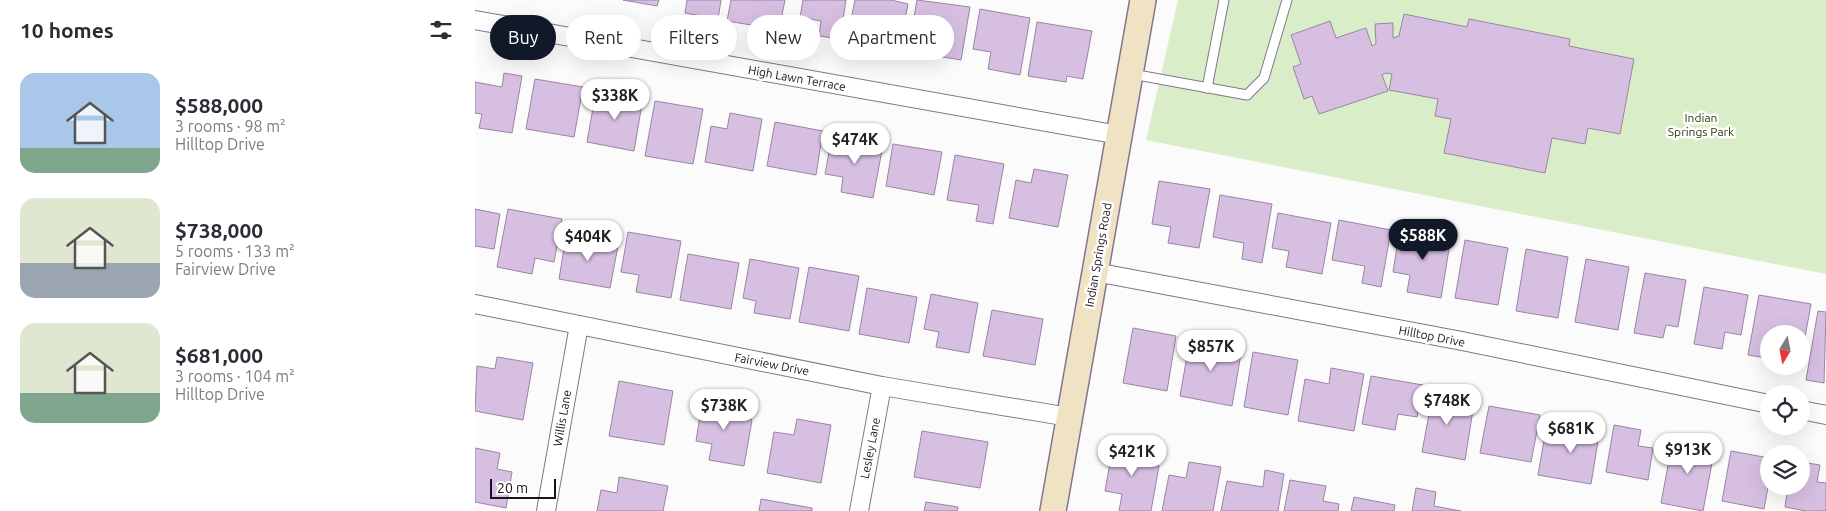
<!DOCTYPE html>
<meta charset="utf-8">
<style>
body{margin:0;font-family:Ubuntu,sans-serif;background:#f2f2f3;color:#2b2b33;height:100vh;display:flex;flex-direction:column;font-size:19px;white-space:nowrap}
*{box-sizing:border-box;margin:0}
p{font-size:16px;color:#7c7c81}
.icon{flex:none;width:28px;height:28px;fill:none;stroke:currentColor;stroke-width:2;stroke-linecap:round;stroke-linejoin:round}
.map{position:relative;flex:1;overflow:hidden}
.drawer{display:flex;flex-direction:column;background:#fff;width:475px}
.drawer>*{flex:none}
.guide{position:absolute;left:15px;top:15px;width:475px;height:45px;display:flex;gap:10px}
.needle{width:32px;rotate:190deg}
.buttons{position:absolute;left:1285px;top:325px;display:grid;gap:10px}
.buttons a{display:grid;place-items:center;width:50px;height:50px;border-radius:50%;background:#fff;box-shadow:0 5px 20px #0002;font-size:25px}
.scale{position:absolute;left:15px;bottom:12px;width:66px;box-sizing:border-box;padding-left:5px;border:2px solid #19111c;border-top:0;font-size:14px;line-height:18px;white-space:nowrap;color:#19111c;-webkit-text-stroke:4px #fff;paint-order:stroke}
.price{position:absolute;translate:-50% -42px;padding:0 11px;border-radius:18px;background:#fff;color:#222;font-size:16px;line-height:32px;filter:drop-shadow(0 1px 2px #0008)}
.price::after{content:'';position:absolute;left:50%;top:30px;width:15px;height:11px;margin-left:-8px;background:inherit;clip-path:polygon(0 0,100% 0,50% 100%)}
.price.on{background:#111827;color:#fff}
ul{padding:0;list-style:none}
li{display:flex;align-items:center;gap:15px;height:125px;padding:0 20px}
li span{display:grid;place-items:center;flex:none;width:140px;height:100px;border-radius:15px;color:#555}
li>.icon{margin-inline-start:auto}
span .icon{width:60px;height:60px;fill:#fffc;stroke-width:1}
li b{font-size:21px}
h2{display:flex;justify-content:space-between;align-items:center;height:60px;padding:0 20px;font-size:21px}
.chip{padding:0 18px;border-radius:22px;background:#fff;box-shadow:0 5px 20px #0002;font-size:18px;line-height:45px}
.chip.on{background:#111827;color:#fff}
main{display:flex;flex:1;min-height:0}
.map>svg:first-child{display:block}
.green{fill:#d9edc8}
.building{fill:#d7bfe2;stroke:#9985a3}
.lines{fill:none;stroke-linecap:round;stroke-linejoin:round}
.lane-casing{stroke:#86738f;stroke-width:11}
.street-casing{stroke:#86738f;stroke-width:20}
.secondary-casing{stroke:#86738f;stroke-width:28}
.lane{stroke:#fff;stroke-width:9}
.street{stroke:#fff;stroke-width:18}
.secondary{stroke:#f0e3c4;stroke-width:25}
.labels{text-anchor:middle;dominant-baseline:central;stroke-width:5;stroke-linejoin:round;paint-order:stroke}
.street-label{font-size:12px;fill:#19111c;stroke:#fff}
.park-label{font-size:12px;fill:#1f3700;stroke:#fff}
</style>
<main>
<section class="drawer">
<h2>10 homes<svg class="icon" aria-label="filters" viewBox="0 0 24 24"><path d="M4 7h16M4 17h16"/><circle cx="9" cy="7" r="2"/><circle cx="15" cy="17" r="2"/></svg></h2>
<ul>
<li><span style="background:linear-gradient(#a9c7e8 75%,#7fa58c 0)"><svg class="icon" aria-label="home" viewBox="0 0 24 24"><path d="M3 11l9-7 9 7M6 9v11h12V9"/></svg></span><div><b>$588,000</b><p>3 rooms · 98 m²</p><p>Hilltop Drive</p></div></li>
<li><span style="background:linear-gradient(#dfe7d0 65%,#9aa5b1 0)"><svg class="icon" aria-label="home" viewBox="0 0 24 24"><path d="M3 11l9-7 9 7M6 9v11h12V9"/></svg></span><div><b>$738,000</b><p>5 rooms · 133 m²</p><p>Fairview Drive</p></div></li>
<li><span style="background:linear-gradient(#dfe7d0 70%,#7fa58c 0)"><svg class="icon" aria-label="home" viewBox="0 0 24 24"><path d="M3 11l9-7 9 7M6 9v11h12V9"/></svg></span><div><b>$681,000</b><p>3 rooms · 104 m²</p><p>Hilltop Drive</p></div></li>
</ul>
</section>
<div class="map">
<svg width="1351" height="511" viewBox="0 0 1351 511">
<rect width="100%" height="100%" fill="#fbfbfb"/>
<path class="green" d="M703,0H1351V274L671,140Z"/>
<g class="building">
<path d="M148,0H184L182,6Z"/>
<path d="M212,0H246L243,19L210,13Z"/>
<path d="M256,0H310L306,20L289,17L288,27L252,21Z"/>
<path d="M328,0H371L365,39L344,36L346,21L325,17Z"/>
<path d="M380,0H416L433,4L424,50L391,44L393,29L375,25Z"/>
<path d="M442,0L495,7L486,60L433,51Z"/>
<path d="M505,9L555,18L545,75L513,69L516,52L498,49Z"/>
<path d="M929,14L992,27L994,19L1095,39L1094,46L1159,59L1145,134L1113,128L1110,144L1077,138L1070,173L969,153L976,119L960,116L963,99L914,90L917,74L911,73L907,75L913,91L844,114L837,96L829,99L818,67L826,64L816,35L855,21L861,38L891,28L897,46L901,44L900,24L918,23V38L924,36Z"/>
<path d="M562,22L617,31L608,79L592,76L591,82L553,76Z"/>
<path d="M29,73L47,76L37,133L4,128L7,114L0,113V82L27,87Z"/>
<path d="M60,79L108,87L99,137L51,129Z"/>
<path d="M121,91L128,93L126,106L131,107L133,92L168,98L159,151L112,142Z"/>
<path d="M180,101L228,109L218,164L170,156Z"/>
<path d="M255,113L287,119L278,171L230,162L236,126L252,129Z"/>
<path d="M300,122L348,131L341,175L292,166Z"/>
<path d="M357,136L408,145L398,198L366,192L368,177L350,174Z"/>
<path d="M418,144L467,152L459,195L411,186Z"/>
<path d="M480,155L529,164L518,224L501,221L504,205L472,200Z"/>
<path d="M559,169L593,175L583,227L534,218L541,180L556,183Z"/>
<path d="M684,181L735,189L724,248L693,243L696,227L677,224Z"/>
<path d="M745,195L797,204L787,263L767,259L769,243L738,237Z"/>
<path d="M0,209L25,214L19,249L0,246Z"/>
<path d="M33,209L87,219L79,262L60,258L57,274L22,267Z"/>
<path d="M803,213L856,223L847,274L811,267L814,251L797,248Z"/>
<path d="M864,220L916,230L906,287L887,283L890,266L857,260Z"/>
<path d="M925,228L976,237L966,298L932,292L935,275L918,272Z"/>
<path d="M153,232L206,241L196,298L161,292L164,275L146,272Z"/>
<path d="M91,237L143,246L135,288L84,279Z"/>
<path d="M990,240L1033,248L1023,305L980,298Z"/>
<path d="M1051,249L1093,257L1083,318L1041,311Z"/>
<path d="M213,254L264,263L256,309L205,300Z"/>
<path d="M275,259L324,268L315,319L279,313L281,301L268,298Z"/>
<path d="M1111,259L1154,267L1143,330L1100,322Z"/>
<path d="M334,267L384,276L374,331L324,322Z"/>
<path d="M1170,273L1211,280L1203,327L1191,325L1188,338L1159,333Z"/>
<path d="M1229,287L1273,295L1266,335L1250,332L1247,349L1219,344Z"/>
<path d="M392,288L442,297L434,343L384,334Z"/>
<path d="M456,294L503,303L494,353L461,347L464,332L449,329Z"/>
<path d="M1284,295L1336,304L1328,348H1326V334H1294L1291,358L1273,355Z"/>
<path d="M517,310L568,319L560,365L508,356Z"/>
<path d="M1343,311L1351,312L1349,383L1331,380Z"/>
<path d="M658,328L701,336L692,391L648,383Z"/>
<path d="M715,339L767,348L757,406L705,396Z"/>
<path d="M778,352L823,360L813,415L769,407Z"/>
<path d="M22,357L58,363L48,420L0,411L2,366L20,369Z"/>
<path d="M856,368L889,374L879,431L823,421L830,379L854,384Z"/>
<path d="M896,376L948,385L942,417L923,414L920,430L887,424Z"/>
<path d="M144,381L198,391L189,445L134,436Z"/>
<path d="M959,387L982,391L980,407L998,410L990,460L947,452Z"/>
<path d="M228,397L261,402L259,417L277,420L269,466L234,460L237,444L221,441Z"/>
<path d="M1014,406L1065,415L1056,462L1005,453Z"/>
<path d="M322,419L356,425L346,483L292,473L299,432L319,435Z"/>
<path d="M1108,419L1126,423L1116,484L1063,475L1071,429L1106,435Z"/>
<path d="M1139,425L1166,430L1163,446L1178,448L1173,480L1131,472Z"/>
<path d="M447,431L513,442L505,488L439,477Z"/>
<path d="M1198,439L1240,447L1228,511L1186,503Z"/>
<path d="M639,440L672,445L669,463L684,466L676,511H644L647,494L630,491Z"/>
<path d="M0,448L25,453L22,469L37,472L31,508L0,502Z"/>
<path d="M1256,451L1294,458V482L1289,509L1247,501Z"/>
<path d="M714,462L746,467L738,511H687L694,475L711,478Z"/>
<path d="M1326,462L1345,465L1342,482L1351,483V511H1331L1310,507L1313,486H1326Z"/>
<path d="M790,470L809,474L803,511H746L752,481L788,487Z"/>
<path d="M144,477L193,486L188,511H122L126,490L142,493Z"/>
<path d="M815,480L851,486L848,501L864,504L863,511H809Z"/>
<path d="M941,488L961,492L959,506L986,511H937Z"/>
<path d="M879,497L920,505L919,511H876Z"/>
<path d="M286,499L337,508V511H284Z"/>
<path d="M451,502L483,507L482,511H449Z"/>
</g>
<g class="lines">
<g class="lane-casing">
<g id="lane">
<path d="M657,74L772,95L789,78L812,0"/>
<path d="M732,88L749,0"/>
</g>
</g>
<g class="street-casing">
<g id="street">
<path d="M0,20L644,135"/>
<path d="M620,272L987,341L1294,404"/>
<path d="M0,304L407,386L594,417"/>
<path d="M1326,410L1351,415"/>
<path d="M71,511L104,325"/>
<path d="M384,511L407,386"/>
</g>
</g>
<g class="secondary-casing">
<path id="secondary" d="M578,511L668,0"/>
</g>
<use href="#lane" class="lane"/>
<use href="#street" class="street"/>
<use href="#secondary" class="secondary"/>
</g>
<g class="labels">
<g class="street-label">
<text transform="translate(322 78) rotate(10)">High Lawn Terrace</text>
<text transform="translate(623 255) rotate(-80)">Indian Springs Road</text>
<text transform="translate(957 336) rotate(11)">Hilltop Drive</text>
<text transform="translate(297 364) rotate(11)">Fairview Drive</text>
<text transform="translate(87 418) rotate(-80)">Willis Lane</text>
<text transform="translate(395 448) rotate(-79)">Lesley Lane</text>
</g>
<g class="park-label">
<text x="1226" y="117">Indian<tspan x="1226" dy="14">Springs Park</tspan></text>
</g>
</g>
</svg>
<div class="buttons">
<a><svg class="needle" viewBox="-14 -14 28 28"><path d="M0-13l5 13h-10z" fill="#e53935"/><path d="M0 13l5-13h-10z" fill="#7c7c81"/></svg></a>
<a><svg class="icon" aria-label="locate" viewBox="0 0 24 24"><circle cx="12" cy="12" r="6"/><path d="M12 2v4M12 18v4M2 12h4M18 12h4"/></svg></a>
<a><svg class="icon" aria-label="layers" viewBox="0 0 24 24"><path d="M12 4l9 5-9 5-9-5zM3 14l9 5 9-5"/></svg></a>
</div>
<div class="scale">20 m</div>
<b class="price" style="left:140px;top:121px">$338K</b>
<b class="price" style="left:380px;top:165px">$474K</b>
<b class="price on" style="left:948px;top:261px">$588K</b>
<b class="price" style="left:113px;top:262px">$404K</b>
<b class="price" style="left:736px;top:372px">$857K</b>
<b class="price" style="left:972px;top:426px">$748K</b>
<b class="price" style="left:249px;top:431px">$738K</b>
<b class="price" style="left:1096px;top:454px">$681K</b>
<b class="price" style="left:1213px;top:475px">$913K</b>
<b class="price" style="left:657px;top:477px">$421K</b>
<div class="guide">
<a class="chip on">Buy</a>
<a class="chip">Rent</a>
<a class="chip">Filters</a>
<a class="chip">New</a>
<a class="chip">Apartment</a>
</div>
</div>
</main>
